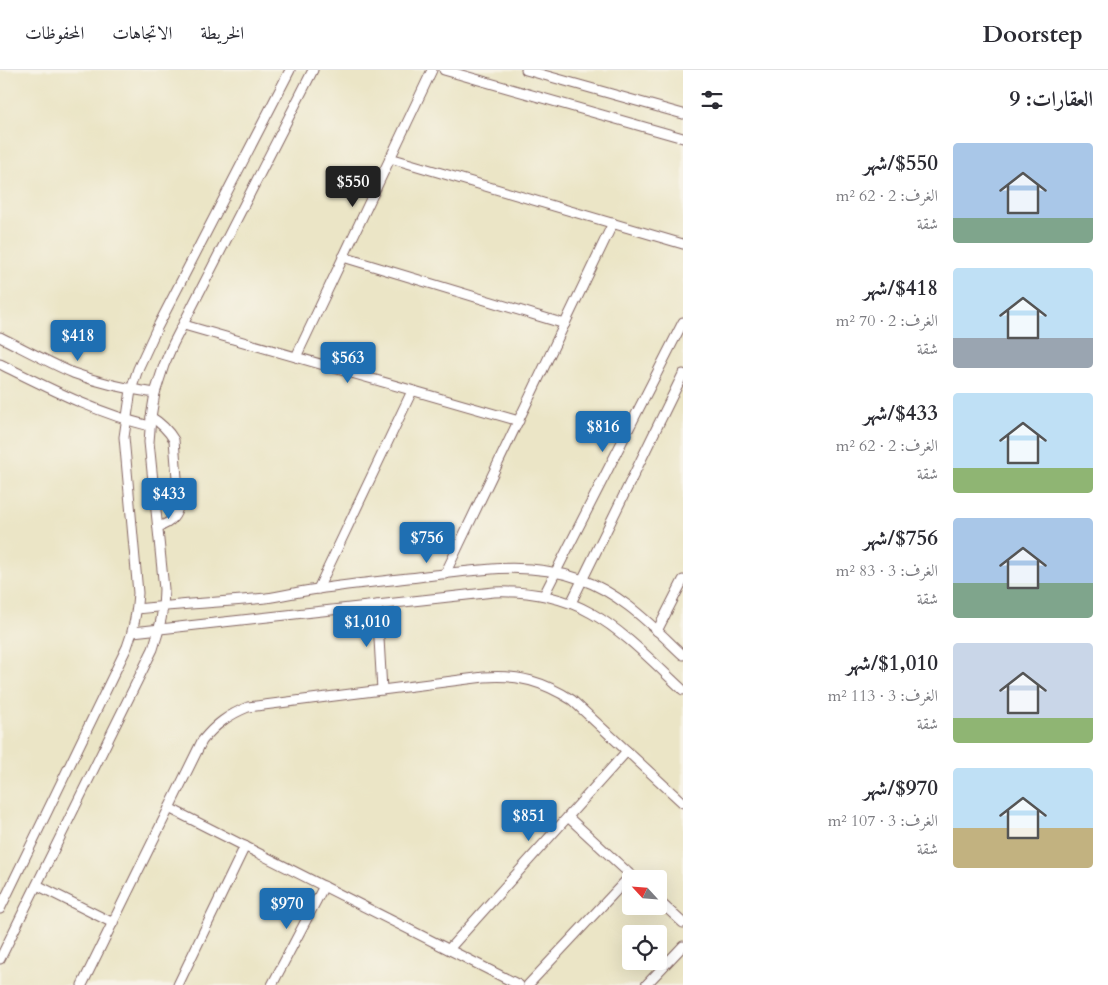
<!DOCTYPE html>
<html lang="ar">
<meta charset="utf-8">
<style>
body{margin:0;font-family:Cardo,Amiri,serif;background:#f2f2f3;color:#2b2b33;direction:rtl;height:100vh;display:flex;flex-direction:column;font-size:19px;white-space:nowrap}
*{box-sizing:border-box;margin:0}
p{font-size:16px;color:#7c7c81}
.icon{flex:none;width:28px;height:28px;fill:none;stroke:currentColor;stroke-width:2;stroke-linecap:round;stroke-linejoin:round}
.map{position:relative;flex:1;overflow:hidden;direction:ltr}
.panel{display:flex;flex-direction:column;background:#fff;width:425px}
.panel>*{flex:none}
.needle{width:32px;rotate:296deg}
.fabs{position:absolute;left:622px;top:800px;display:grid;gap:10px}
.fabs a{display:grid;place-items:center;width:45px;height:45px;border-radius:5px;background:#fff;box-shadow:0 5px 20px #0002;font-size:25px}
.price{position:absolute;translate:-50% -42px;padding:0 11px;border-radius:5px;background:#1f6fb2;color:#fff;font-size:16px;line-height:32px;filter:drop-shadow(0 1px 2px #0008)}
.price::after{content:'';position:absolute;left:50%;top:30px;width:15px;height:11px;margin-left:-8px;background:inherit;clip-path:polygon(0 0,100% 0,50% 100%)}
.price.current{background:#222;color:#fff}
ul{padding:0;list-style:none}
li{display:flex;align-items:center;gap:15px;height:125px;padding:0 15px}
li span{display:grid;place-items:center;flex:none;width:140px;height:100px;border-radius:5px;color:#555}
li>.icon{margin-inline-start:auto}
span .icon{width:60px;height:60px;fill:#fffc;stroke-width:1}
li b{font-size:21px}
h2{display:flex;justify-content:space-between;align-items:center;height:60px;padding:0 15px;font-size:21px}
header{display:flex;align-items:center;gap:30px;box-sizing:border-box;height:70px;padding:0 25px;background:#fff;border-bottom:1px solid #e1e1e2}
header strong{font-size:24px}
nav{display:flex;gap:28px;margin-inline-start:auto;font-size:18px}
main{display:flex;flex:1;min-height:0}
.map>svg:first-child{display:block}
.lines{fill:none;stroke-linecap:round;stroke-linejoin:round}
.minor-casing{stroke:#826461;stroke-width:11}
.minor{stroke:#fff;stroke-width:9}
</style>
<header>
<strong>Doorstep</strong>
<nav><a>الخريطة</a><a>الاتجاهات</a><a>المحفوظات</a></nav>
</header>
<main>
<section class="panel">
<h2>العقارات: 9<svg class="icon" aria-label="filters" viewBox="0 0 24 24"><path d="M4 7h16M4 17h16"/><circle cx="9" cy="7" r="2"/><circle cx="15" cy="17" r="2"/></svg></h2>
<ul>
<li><span style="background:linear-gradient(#a9c7e8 75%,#7fa58c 0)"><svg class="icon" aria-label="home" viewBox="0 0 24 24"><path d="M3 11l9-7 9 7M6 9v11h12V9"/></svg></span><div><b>$550/شهر</b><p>الغرف: 2 · 62 m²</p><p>شقة</p></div></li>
<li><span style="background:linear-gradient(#bfe0f5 70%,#9aa5b1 0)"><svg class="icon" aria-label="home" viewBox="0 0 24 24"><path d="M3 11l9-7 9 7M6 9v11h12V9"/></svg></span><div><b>$418/شهر</b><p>الغرف: 2 · 70 m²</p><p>شقة</p></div></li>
<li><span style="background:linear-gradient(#bfe0f5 75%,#8fb573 0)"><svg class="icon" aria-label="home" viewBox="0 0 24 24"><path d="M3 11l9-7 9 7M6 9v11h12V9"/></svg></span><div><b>$433/شهر</b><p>الغرف: 2 · 62 m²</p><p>شقة</p></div></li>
<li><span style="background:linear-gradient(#a9c7e8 65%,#7fa58c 0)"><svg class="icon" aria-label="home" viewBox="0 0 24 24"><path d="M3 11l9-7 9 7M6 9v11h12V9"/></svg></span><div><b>$756/شهر</b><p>الغرف: 3 · 83 m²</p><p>شقة</p></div></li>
<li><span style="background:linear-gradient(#c9d6e8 75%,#8fb573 0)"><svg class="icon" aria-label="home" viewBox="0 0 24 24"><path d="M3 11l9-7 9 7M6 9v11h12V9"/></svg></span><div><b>$1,010/شهر</b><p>الغرف: 3 · 113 m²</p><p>شقة</p></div></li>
<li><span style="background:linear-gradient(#bfe0f5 60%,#c2b280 0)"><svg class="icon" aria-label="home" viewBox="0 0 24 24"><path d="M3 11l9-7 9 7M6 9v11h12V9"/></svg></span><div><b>$970/شهر</b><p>الغرف: 3 · 107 m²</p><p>شقة</p></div></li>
</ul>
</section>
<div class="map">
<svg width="683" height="915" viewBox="0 0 683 915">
<rect width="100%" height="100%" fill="#f7f3e8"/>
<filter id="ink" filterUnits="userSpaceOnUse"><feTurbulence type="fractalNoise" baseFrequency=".02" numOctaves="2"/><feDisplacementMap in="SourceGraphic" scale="10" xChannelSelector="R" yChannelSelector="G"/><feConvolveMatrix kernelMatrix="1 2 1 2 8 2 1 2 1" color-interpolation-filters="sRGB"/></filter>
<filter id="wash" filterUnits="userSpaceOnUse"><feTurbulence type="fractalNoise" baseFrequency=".0096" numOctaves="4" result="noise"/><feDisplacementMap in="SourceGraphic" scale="20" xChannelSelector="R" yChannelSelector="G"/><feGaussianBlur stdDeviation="1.12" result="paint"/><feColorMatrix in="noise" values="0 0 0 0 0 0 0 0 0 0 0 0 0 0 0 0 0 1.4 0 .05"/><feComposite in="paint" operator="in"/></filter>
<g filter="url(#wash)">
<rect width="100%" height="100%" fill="#ebe5c6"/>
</g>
<g filter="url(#ink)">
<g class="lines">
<g class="minor-casing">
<g id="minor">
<path d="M444,0L683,68"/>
<path d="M526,0L683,44"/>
<path d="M390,88L683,174"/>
<path d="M343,187L565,254"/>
<path d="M184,255L519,351"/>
<path d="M0,267C24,279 48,292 73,303C100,313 127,319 155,323"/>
<path d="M296,287L432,0"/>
<path d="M0,294C49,318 96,343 150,356"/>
<path d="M151,347C161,353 168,360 174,370L179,433C177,446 171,453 158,457"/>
<path d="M445,504L613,153"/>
<path d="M318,519L412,321"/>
<path d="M544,525L683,252"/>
<path d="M571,533L683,304"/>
<path d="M377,535L382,620"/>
<path d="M137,539C180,534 223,532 266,528C283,526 300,521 318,519C356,513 396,510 434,505C485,499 531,492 580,509C621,523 652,556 683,585"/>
<path d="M657,561L683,510"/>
<path d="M133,562L494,522C586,519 621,562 683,620"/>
<path d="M169,738L519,915"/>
<path d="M568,747L635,809"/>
<path d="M37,815L113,853"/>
<path d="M659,831L683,853"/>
<path d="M0,839L127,577C134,559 137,542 138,523L124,367L131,320L138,299L157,258L290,0"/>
<path d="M449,879L627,681"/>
<path d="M0,889L153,579C160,559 164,541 164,519L149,372L151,347L155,323L164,295L173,274L313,0"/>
<path d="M82,915L202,671C215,655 228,645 248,637L484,607C518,604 544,612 572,630L683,733"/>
<path d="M178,915L245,776"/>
<path d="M272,915L324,816"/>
<path d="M528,915L631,805"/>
<path d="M646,915L683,876"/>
</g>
</g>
<use href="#minor" class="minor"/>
</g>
</g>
</svg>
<div class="fabs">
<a><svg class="needle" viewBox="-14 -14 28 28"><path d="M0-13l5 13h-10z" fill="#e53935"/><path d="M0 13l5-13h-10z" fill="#7c7c81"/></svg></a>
<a><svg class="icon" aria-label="locate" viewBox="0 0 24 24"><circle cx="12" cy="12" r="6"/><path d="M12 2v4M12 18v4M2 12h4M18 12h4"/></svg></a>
</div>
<b class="price current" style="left:353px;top:138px">$550</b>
<b class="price" style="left:78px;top:292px">$418</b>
<b class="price" style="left:348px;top:314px">$563</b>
<b class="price" style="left:603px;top:383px">$816</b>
<b class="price" style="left:169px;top:450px">$433</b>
<b class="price" style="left:427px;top:494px">$756</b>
<b class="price" style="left:367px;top:578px">$1,010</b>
<b class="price" style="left:529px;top:772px">$851</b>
<b class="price" style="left:287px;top:860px">$970</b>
</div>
</main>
